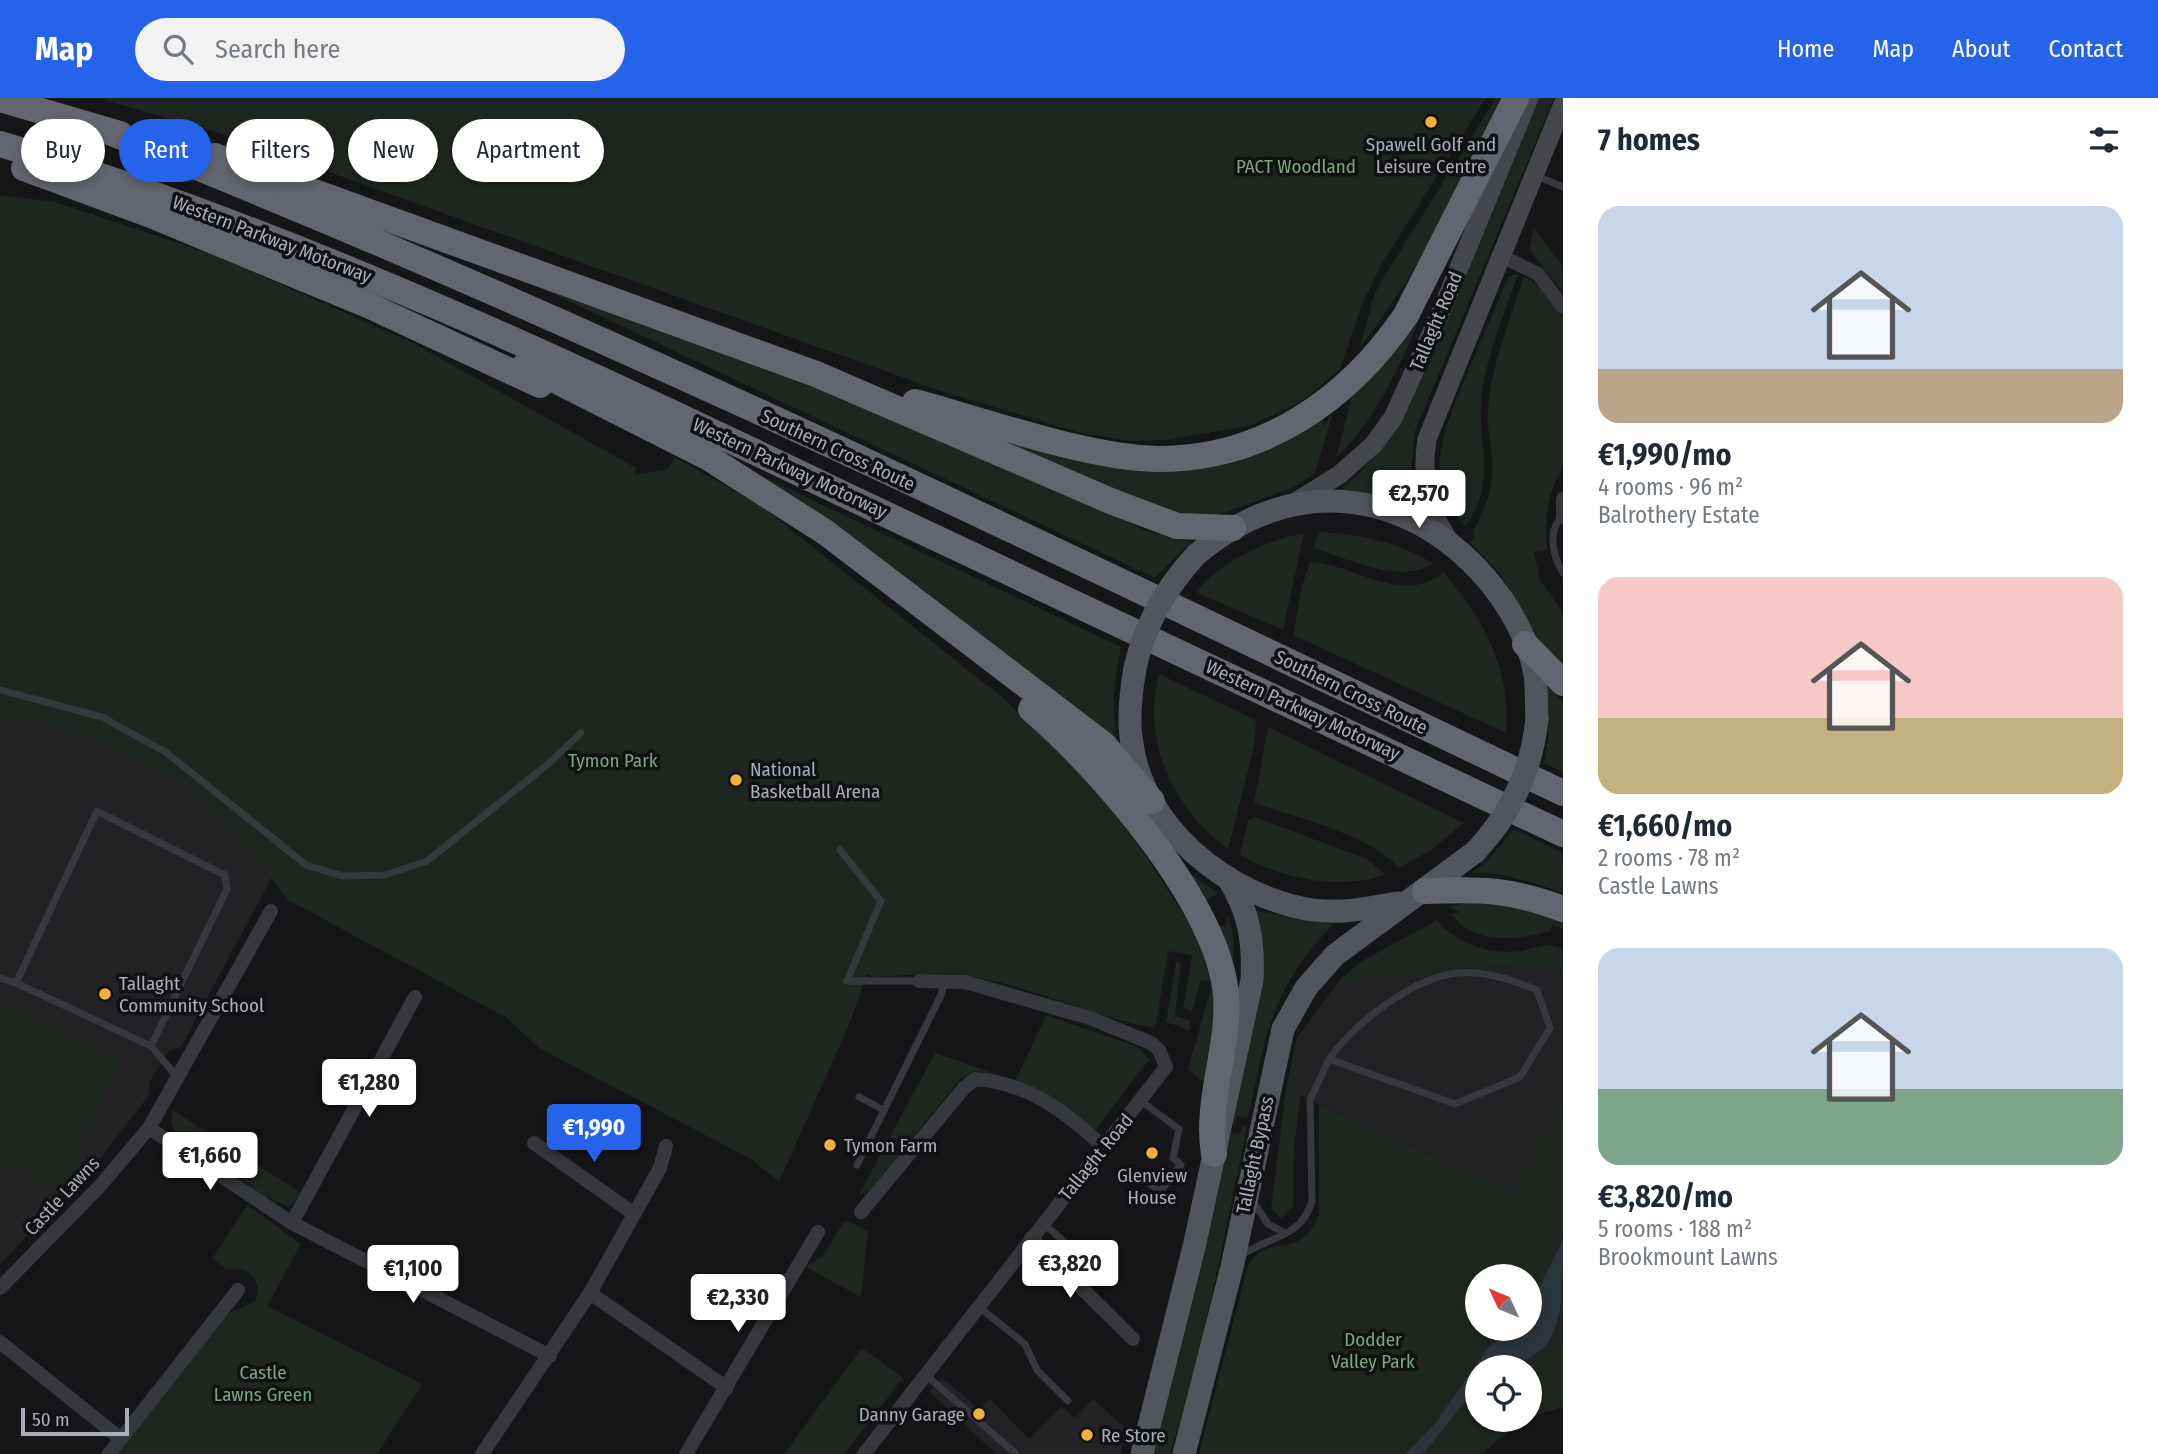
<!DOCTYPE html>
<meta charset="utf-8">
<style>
body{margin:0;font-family:"Fira Sans Condensed",sans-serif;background:#f2f2f3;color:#1f2937;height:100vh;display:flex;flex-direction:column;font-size:26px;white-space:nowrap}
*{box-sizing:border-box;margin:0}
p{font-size:23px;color:#747a83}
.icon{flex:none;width:38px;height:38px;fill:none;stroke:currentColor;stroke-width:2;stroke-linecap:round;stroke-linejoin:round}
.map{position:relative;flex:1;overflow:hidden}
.panel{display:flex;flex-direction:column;background:#fff;width:595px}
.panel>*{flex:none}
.hud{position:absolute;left:21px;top:21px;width:665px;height:63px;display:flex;gap:14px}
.needle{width:46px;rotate:314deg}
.tools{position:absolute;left:1465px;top:1166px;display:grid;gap:14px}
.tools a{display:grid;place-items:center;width:77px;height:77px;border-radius:50%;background:#fff;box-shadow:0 4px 10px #0003;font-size:35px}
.scale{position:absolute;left:21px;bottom:18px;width:108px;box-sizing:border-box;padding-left:7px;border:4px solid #a8adb8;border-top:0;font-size:19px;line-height:24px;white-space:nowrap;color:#a8adb8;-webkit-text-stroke:5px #111113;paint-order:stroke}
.price{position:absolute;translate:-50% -60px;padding:0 16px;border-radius:7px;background:#fff;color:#222;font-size:23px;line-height:46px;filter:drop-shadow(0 2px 4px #0008)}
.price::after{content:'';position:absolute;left:50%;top:42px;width:21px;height:16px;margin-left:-10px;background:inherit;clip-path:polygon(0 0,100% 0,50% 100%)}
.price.current{background:#2563eb;color:#fff}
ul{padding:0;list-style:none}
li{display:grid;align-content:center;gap:14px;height:371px;padding:0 35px}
li span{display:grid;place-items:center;height:217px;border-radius:21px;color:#555}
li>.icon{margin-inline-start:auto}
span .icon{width:126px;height:126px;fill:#fffc;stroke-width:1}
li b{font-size:30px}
h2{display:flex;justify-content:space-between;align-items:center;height:84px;padding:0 35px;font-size:30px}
.tag{padding:0 24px;border-radius:32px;background:#fff;box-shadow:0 4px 10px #0003;font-size:24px;line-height:63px}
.tag.current{background:#2563eb;color:#fff}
header{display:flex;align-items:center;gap:42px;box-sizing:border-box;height:98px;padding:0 35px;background:#2563eb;color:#fff}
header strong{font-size:33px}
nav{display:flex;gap:38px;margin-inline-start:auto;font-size:24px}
.search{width:490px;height:63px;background:#f2f2f3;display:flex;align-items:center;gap:18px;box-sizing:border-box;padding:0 24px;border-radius:38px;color:#747a83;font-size:26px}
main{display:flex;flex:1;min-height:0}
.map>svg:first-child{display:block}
.built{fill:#222225}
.green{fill:#1e261f;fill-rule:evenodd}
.water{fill:#2c353c}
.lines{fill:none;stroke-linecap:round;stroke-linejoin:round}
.lane{stroke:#37383d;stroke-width:7}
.street{stroke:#37383d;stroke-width:14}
.secondary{stroke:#45474d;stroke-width:19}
.primary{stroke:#53555c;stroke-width:23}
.highway{stroke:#63666e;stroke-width:26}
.primary-bridge{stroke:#53555c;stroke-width:23}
.poi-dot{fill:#f2b134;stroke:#111113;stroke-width:2.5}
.labels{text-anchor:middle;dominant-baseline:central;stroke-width:7;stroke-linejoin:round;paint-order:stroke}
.poi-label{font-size:19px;fill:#a8adb8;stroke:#111113;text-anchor:start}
.park-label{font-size:19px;fill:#7fa381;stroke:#111113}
.street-label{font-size:19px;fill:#a8adb8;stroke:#111113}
</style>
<header>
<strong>Map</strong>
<div class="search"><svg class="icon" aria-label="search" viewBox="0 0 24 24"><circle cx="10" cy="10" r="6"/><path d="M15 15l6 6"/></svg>Search here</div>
<nav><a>Home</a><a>Map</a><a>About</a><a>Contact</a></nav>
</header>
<main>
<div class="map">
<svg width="1563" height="1356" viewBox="0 0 1563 1356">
<rect width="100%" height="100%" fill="#161618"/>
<g class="built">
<path d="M0,617L49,625L97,641L175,680L237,733L272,779L181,949L170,952L149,984V997L94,1069L0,1166Z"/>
<path d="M1462,869L1563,870V997L1515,1095L1289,992L1300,941L1341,886Z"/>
<path d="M942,1280L979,1311L990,1301L1029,1341L1061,1309L1075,1320L1093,1301L1126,1331L1121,1356H996L930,1294Z"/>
</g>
<g class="green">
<path d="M99,0H1486L1380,169L1361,209L1340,271L1299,305L1251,327L1167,342L1130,343L1077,334L941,293L225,37Z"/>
<path d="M1496,0H1505C1460,87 1419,174 1359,251L1375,195L1387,174Z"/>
<path d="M1537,0H1554L1415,333L1411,376L1420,412L1374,397L1338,393L1356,379L1387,343Z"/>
<path d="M0,97L55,104L217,158L413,245L636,370L635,377L668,371L674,359L760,407L1003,600L1087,681L1134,741L1194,832L1213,884V961L1205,986L1188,971L1211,890L1210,884L1201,882L1192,913L1183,911L1192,857L1168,853L1156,926L1152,930C1086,917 1012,879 947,876C924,875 899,878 876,879L867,876L849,927L779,1084L751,1061L539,950L507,920L288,802L237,733L175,680L97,641L49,625L0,617Z"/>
<path d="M1534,131L1563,168V195L1529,151Z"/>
<path d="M1447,155C1416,226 1392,305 1336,360L1352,299L1390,248Z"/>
<path d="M1518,176C1505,215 1487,255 1482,296C1476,349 1499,377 1466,428C1416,386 1449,320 1469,272C1480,245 1492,218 1503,191L1509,178Z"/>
<path d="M1524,178L1539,189L1563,220V370C1546,395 1545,423 1547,452L1534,454L1540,482L1563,514V577L1531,532L1501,477L1470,444L1475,439L1473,434C1486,410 1495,385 1492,357C1490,343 1487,328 1488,314C1491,267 1510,222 1524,178Z"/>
<path d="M524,182L812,286L1018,371L1146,433L1191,444L1155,480Z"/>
<path d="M1333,315L1315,375L1294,389L1215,418L1167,417L1008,352L993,333L1116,366L1323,321L1322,329Z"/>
<path d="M747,371L1121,549C1113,585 1112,615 1118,651Z"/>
<path d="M1319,434C1360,436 1397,444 1433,465C1403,488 1347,460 1313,450Z"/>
<path d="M1304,435L1283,532L1196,494C1221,463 1265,443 1304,435Z"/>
<path d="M1310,464C1356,466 1402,509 1444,474C1483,521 1512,572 1506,635L1293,537L1302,488Z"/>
<path d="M1159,576L1256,622L1254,648L1228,751C1173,712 1141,642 1159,576Z"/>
<path d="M1549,590L1563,604V674L1544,665L1548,642L1547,591Z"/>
<path d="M1268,629L1464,725L1431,752L1399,770C1371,737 1295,719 1254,705Z"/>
<path d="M1255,719L1367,761L1385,776C1340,794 1280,780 1240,757L1248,722Z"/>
<path d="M1514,731L1563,755V796C1532,783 1504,774 1471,775L1485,765Z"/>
<path d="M1192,777L1218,795L1205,803L1211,825L1225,829L1228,817L1234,843L1232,881L1183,785Z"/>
<path d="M1486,803L1563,821V831L1552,827L1550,833C1519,843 1471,847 1451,815H1460L1448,808Z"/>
<path d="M1256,813L1333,826C1270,895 1267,932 1248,1020L1237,1018L1235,1027H1231Z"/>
<path d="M1437,822C1457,846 1490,857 1521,853C1537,850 1548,843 1563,851V870L1462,869L1341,886L1300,941L1289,992L1301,997L1294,1049L1293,1109L1281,1120L1271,1111L1286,991L1297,940L1340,882L1359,865Z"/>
<path d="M1176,864L1181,865L1175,918L1191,923L1189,932L1166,924Z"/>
<path d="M1,903L121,960L61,1093L0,1062Z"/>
<path d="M1046,917L1138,949L1149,962L1095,1032L1016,982Z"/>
<path d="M935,955L1007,980L975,973L961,980L869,1093L859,1097Z"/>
<path d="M1563,997V1309L1530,1319V1269H1477V1321H1524L1481,1356H1199L1248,1167C1270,1132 1298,1166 1319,1117V1006L1515,1095ZM1477,1178H1530V1230H1477Z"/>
<path d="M173,1012L301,1095L289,1109L262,1097L216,1062L178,1041L171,1025Z"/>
<path d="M1242,1028H1247C1225,1139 1203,1248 1170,1356H1151L1229,1034L1240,1036Z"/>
<path d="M247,1107L301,1146L267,1208L422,1286L377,1356H114L229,1215L255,1204C261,1186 257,1181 243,1171L227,1172L212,1161Z"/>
<path d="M845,1122L868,1133L861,1199L806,1169L824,1156Z"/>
<path d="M862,1250L903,1280L844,1356H784Z"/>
</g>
<path class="water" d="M1563,1142C1563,1226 1563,1269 1477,1269V1289L1423,1356H1406L1437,1323L1487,1251L1509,1230H1530V1207Z"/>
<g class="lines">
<g class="lane">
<path d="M1537,78L1563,89"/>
<path d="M1562,418C1547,434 1553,458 1563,475"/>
<path d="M0,592L102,619L167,655L306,767L342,778L385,777L427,763L548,666L581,635"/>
<path d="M840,752L881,803L847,883H918"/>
<path d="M0,880L16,885"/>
<path d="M151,948L227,791L225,777L97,713L16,885L151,948L178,980"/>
<path d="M859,999L884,1012"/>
<path d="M1141,1003L1179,1031L1173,1060L1181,1067L1160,1094L1141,1078"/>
<path d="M857,1067L941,897L945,883"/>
<path d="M1252,1102L1268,1126L1285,1135"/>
<path d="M1043,1125L1089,1166"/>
<path d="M1242,1157C1269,1138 1302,1140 1312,1103L1310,1002L1329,961L1455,1006L1520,979L1550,930L1537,892C1513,882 1484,872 1457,875C1412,880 1354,926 1329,961"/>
<path d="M979,1209L1025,1246L1037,1272L1068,1303"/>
<path d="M926,1277L1016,1356"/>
</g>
<g class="street">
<path d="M1499,157L1538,176L1563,209"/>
<path d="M1563,401V419"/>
<path d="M149,1030L292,1125L550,1258"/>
<path d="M534,1045L634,1116"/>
<path d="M861,1114L964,990L975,981C1032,986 1063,1013 1104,1049"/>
<path d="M292,1125L415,899"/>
<path d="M1031,1140L1133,1241"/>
<path d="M0,1190L99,1089L149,1030L271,813"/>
<path d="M590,1195L727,1290"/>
<path d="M0,1244L121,1341"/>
<path d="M109,1356L238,1192"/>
<path d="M482,1356L590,1195L660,1070L666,1048"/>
<path d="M686,1356L818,1134"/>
<path d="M864,1356L1166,969L1159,952L1151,945L1090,920L965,884L919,883"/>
</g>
<g class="secondary">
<path d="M1292,406L1339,377L1373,347L1393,320L1440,216L1529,0"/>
<path d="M1450,444C1428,412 1421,380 1427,341L1563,6"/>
</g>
<g class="primary">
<path d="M1197,456C1290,377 1405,388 1485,479C1507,504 1530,543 1535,577C1537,591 1536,606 1537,620"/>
<path d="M1135,570C1131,593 1128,616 1131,639C1140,729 1228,799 1313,812C1341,816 1371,810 1398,805"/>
<path d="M1142,1356L1194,1149L1252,882C1254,843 1249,813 1228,780"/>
<path d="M1184,1356L1232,1169L1283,931L1306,890L1335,857L1475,754"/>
</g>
<g class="highway">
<path d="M0,1L120,36"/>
<path d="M104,32C601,228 1081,465 1563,695"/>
<path d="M0,46C300,136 582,271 864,406C1096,517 1330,625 1563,736"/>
<path d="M215,58L816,276L1113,404L1177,428L1233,430"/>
<path d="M24,70L151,117L370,208L540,287"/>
<path d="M525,267L709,360L825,434L1103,646L1152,703"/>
<path d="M915,304C986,323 1087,360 1159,361C1264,361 1349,301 1406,217L1516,0"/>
<path d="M1525,546L1563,585"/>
<path d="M1031,611C1098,668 1219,806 1226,897C1230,950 1205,1003 1214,1056"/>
<path d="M1425,793C1482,791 1509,791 1563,811"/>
</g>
<g class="primary-bridge">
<path d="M1135,570C1145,525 1166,489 1197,456"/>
<path d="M1475,754C1511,716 1532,673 1537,620"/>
</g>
</g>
<g class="poi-dot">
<circle cx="1431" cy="24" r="7"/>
<circle cx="736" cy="682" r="7"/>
<circle cx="105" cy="896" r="7"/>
<circle cx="830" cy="1047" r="7"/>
<circle cx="1152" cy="1055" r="7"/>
<circle cx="979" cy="1316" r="7"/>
<circle cx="1087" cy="1337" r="7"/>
</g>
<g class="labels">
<g class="poi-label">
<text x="1431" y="46" text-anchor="middle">Spawell Golf and<tspan x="1431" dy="22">Leisure Centre</tspan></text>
<text x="750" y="671">National<tspan x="750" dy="22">Basketball Arena</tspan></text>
<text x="119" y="885">Tallaght<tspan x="119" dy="22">Community School</tspan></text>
<text x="844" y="1047">Tymon Farm</text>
<text x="1152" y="1077" text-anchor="middle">Glenview<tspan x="1152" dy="22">House</tspan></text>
<text x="965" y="1316" text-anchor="end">Danny Garage</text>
<text x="1101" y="1337">Re Store</text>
</g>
<g class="park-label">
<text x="1296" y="68">PACT Woodland</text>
<text x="613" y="662">Tymon Park</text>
<text x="1373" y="1241">Dodder<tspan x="1373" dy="22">Valley Park</tspan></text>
<text x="263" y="1274">Castle<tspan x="263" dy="22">Lawns Green</tspan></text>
</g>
<g class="street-label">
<text transform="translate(272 141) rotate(21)">Western Parkway Motorway</text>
<text transform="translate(1436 223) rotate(-67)">Tallaght Road</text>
<text transform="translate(838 352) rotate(25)">Southern Cross Route</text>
<text transform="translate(790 370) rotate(25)">Western Parkway Motorway</text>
<text transform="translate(1351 594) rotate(26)">Southern Cross Route</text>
<text transform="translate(1303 612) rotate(25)">Western Parkway Motorway</text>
<text transform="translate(1255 1057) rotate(-78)">Tallaght Bypass</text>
<text transform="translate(1096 1059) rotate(-51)">Tallaght Road</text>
<text transform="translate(62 1098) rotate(-47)">Castle Lawns</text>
</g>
</g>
</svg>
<div class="tools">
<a><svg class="needle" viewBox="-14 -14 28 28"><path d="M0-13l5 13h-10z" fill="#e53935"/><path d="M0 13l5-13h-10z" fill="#747a83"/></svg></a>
<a><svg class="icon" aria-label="locate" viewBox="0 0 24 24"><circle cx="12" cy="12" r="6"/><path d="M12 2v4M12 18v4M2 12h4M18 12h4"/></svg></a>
</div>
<div class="scale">50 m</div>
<b class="price" style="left:1419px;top:432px">€2,570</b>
<b class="price" style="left:369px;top:1021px">€1,280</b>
<b class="price current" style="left:594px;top:1066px">€1,990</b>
<b class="price" style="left:210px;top:1094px">€1,660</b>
<b class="price" style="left:1070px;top:1202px">€3,820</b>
<b class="price" style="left:413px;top:1207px">€1,100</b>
<b class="price" style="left:738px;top:1236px">€2,330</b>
<div class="hud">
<a class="tag">Buy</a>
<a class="tag current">Rent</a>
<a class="tag">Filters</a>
<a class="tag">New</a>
<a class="tag">Apartment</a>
</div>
</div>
<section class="panel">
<h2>7 homes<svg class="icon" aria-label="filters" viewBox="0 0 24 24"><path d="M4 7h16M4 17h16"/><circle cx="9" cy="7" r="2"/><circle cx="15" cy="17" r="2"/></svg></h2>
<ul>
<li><span style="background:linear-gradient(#c9d6e8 75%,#b9a48a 0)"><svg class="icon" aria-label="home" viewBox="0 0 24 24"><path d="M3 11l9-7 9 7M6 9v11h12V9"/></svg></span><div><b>€1,990/mo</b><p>4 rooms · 96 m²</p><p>Balrothery Estate</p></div></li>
<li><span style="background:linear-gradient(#f6c9c9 65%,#c2b280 0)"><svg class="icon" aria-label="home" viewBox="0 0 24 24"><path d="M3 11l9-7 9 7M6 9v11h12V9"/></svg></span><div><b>€1,660/mo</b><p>2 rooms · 78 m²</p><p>Castle Lawns</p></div></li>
<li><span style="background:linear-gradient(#c9d6e8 65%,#7fa58c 0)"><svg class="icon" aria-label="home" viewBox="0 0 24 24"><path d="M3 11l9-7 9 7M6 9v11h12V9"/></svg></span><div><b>€3,820/mo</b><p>5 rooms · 188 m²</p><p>Brookmount Lawns</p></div></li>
</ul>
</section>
</main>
